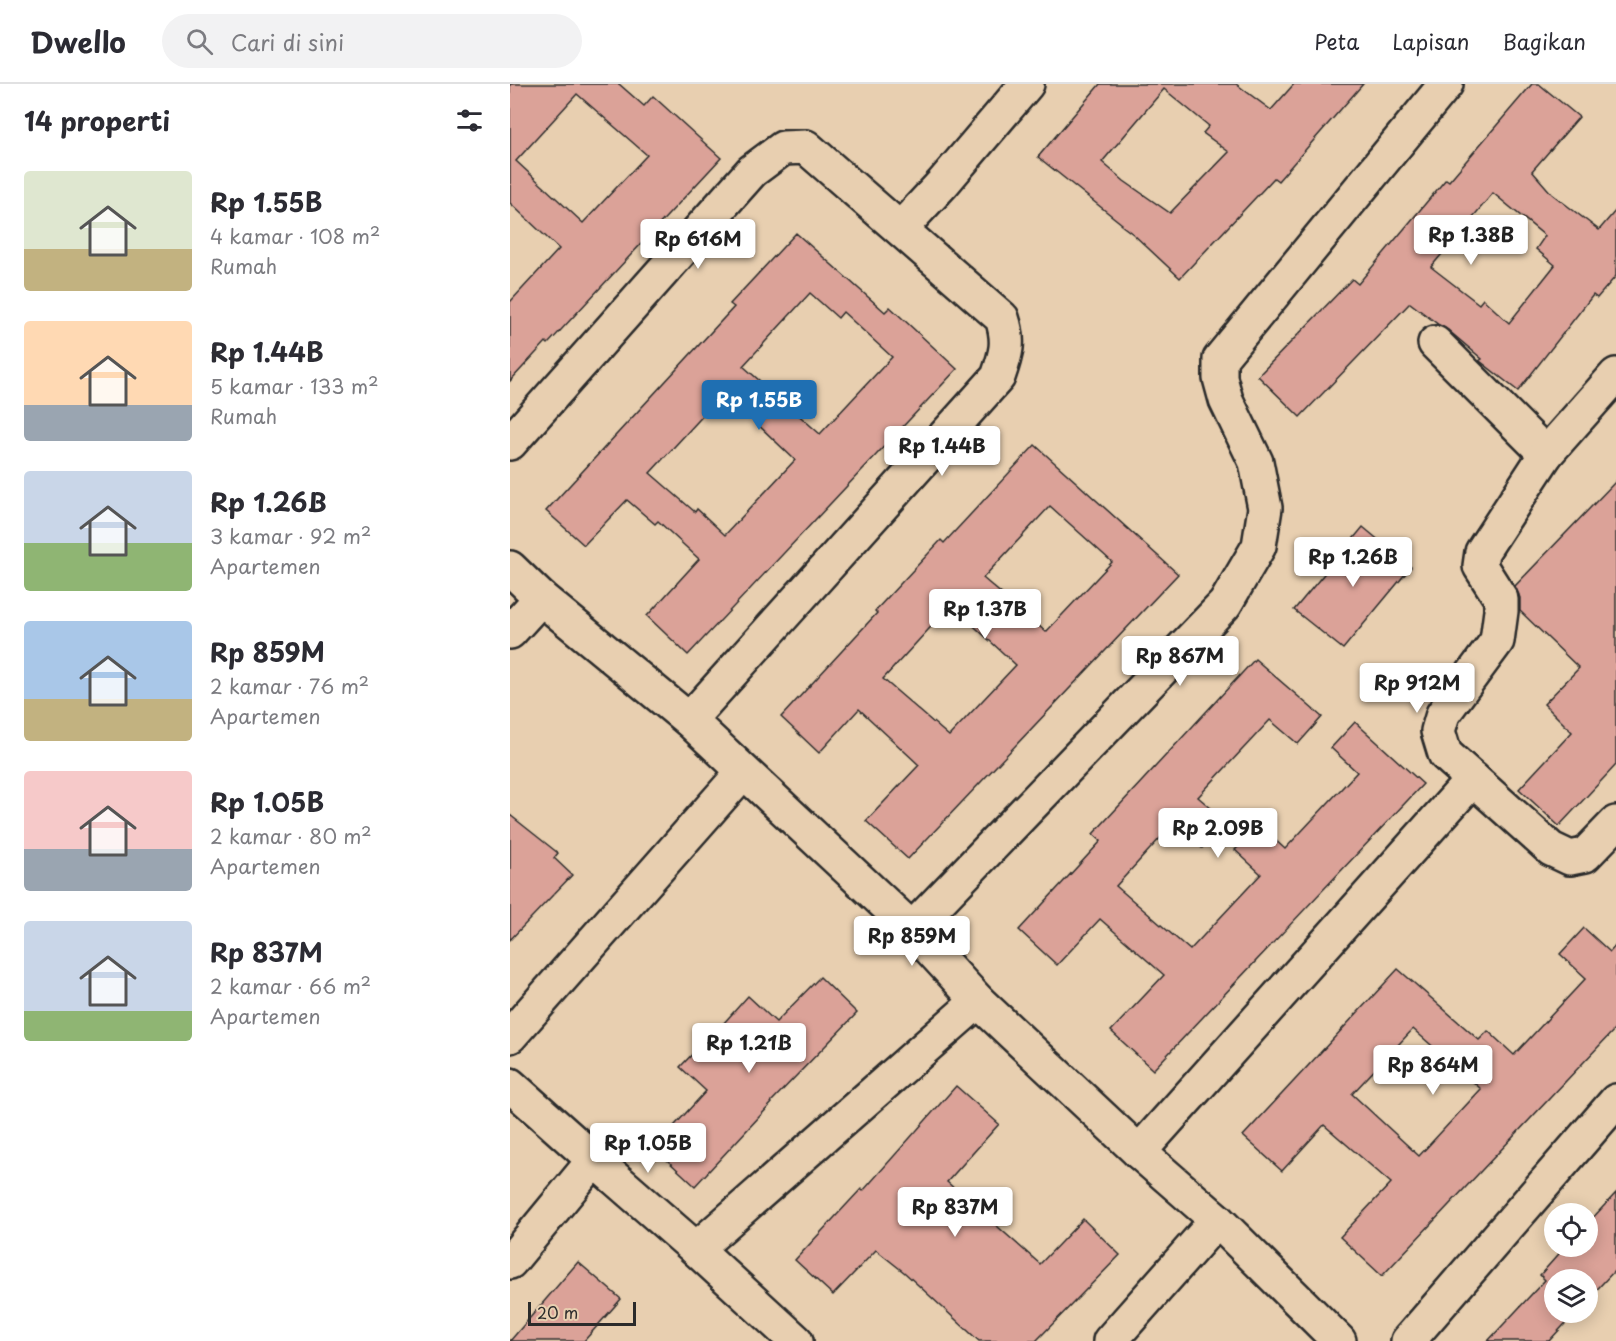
<!DOCTYPE html>
<html lang="id">
<meta charset="utf-8">
<style>
body{margin:0;font-family:"Playpen Sans",sans-serif;background:#f2f2f3;color:#2b2b33;height:100vh;display:flex;flex-direction:column;font-size:22px;white-space:nowrap}
*{box-sizing:border-box;margin:0}
p{font-size:20px;color:#7c7c81}
.icon{flex:none;width:33px;height:33px;fill:none;stroke:currentColor;stroke-width:2;stroke-linecap:round;stroke-linejoin:round}
.map{position:relative;flex:1;overflow:hidden}
.panel{display:flex;flex-direction:column;background:#fff;width:510px}
.panel>*{flex:none}
.tools{position:absolute;left:1034px;top:1119px;display:grid;gap:12px}
.tools a{display:grid;place-items:center;width:54px;height:54px;border-radius:50%;background:#fff;box-shadow:0 3px 15px #0003;font-size:30px}
.scale{position:absolute;left:18px;bottom:15px;width:108px;box-sizing:border-box;padding-left:6px;border:3px solid #2b2b2b;border-top:0;font-size:16px;line-height:21px;white-space:nowrap;color:#2b2b2b;-webkit-text-stroke:4px #e8cfb0;paint-order:stroke}
.price{position:absolute;translate:-50% -51px;padding:0 14px;border-radius:6px;background:#fff;color:#222;font-size:20px;line-height:39px;filter:drop-shadow(0 2px 3px #0008)}
.price::after{content:'';position:absolute;left:50%;top:36px;width:18px;height:14px;margin-left:-9px;background:inherit;clip-path:polygon(0 0,100% 0,50% 100%)}
.price.on{background:#1f6fb2;color:#fff}
ul{padding:0;list-style:none}
li{display:flex;align-items:center;gap:18px;height:150px;padding:0 24px}
li span{display:grid;place-items:center;flex:none;width:168px;height:120px;border-radius:6px;color:#555}
li>.icon{margin-inline-start:auto}
span .icon{width:72px;height:72px;fill:#fffc;stroke-width:1}
li b{font-size:26px}
h2{display:flex;justify-content:space-between;align-items:center;height:72px;padding:0 24px;font-size:26px}
header{display:flex;align-items:center;gap:36px;box-sizing:border-box;height:84px;padding:0 30px;background:#fff;border-bottom:2px solid #e1e1e2}
header strong{font-size:28px}
nav{display:flex;gap:33px;margin-inline-start:auto;font-size:21px}
.search{width:420px;height:54px;background:#f2f2f3;display:flex;align-items:center;gap:15px;box-sizing:border-box;padding:0 21px;border-radius:33px;color:#7c7c81;font-size:22px}
main{display:flex;flex:1;min-height:0}
.map>svg:first-child{display:block}
.building{fill:#dba298;stroke:#2b2b2b;stroke-width:1.5;fill-rule:evenodd}
.lines{fill:none;stroke-linecap:round;stroke-linejoin:round}
.minor-casing{stroke:#2b2b2b;stroke-width:38}
.minor{stroke:#e8cfb0;stroke-width:33}
</style>
<header>
<strong>Dwello</strong>
<div class="search"><svg class="icon" aria-label="search" viewBox="0 0 24 24"><circle cx="10" cy="10" r="6"/><path d="M15 15l6 6"/></svg>Cari di sini</div>
<nav><a>Peta</a><a>Lapisan</a><a>Bagikan</a></nav>
</header>
<main>
<section class="panel">
<h2>14 properti<svg class="icon" aria-label="filters" viewBox="0 0 24 24"><path d="M4 7h16M4 17h16"/><circle cx="9" cy="7" r="2"/><circle cx="15" cy="17" r="2"/></svg></h2>
<ul>
<li><span style="background:linear-gradient(#dfe7d0 65%,#c2b280 0)"><svg class="icon" aria-label="home" viewBox="0 0 24 24"><path d="M3 11l9-7 9 7M6 9v11h12V9"/></svg></span><div><b>Rp 1.55B</b><p>4 kamar · 108 m²</p><p>Rumah</p></div></li>
<li><span style="background:linear-gradient(#ffd9b3 70%,#9aa5b1 0)"><svg class="icon" aria-label="home" viewBox="0 0 24 24"><path d="M3 11l9-7 9 7M6 9v11h12V9"/></svg></span><div><b>Rp 1.44B</b><p>5 kamar · 133 m²</p><p>Rumah</p></div></li>
<li><span style="background:linear-gradient(#c9d6e8 60%,#8fb573 0)"><svg class="icon" aria-label="home" viewBox="0 0 24 24"><path d="M3 11l9-7 9 7M6 9v11h12V9"/></svg></span><div><b>Rp 1.26B</b><p>3 kamar · 92 m²</p><p>Apartemen</p></div></li>
<li><span style="background:linear-gradient(#a9c7e8 65%,#c2b280 0)"><svg class="icon" aria-label="home" viewBox="0 0 24 24"><path d="M3 11l9-7 9 7M6 9v11h12V9"/></svg></span><div><b>Rp 859M</b><p>2 kamar · 76 m²</p><p>Apartemen</p></div></li>
<li><span style="background:linear-gradient(#f6c9c9 65%,#9aa5b1 0)"><svg class="icon" aria-label="home" viewBox="0 0 24 24"><path d="M3 11l9-7 9 7M6 9v11h12V9"/></svg></span><div><b>Rp 1.05B</b><p>2 kamar · 80 m²</p><p>Apartemen</p></div></li>
<li><span style="background:linear-gradient(#c9d6e8 75%,#8fb573 0)"><svg class="icon" aria-label="home" viewBox="0 0 24 24"><path d="M3 11l9-7 9 7M6 9v11h12V9"/></svg></span><div><b>Rp 837M</b><p>2 kamar · 66 m²</p><p>Apartemen</p></div></li>
</ul>
</section>
<div class="map">
<svg width="1106" height="1257" viewBox="0 0 1106 1257">
<rect width="100%" height="100%" fill="#e8cfb0"/>
<filter id="ink" filterUnits="userSpaceOnUse"><feTurbulence type="fractalNoise" baseFrequency=".0167" numOctaves="2"/><feDisplacementMap in="SourceGraphic" scale="12" xChannelSelector="R" yChannelSelector="G"/><feConvolveMatrix kernelMatrix="1 2 1 2 8 2 1 2 1" color-interpolation-filters="sRGB"/></filter>
<g filter="url(#ink)">
<g class="building">
<path d="M0,0H109L134,22L143,12L211,74L38,260L36,258L0,297V218L49,165L0,119ZM67,10L137,71L73,139L6,77Z"/>
<path d="M590,0H726L761,26L784,0H853L768,97L764,94L670,194L623,150L611,141L612,140L528,73ZM654,5L699,42L693,49L719,68L660,129L614,97L592,78Z"/>
<path d="M1022,0H1029L1069,33L1022,87L1042,110L1089,146L1106,126V192L1087,214L1083,211L1008,307L971,278L969,277L972,275L938,246L929,241L900,219L790,333L748,292L842,195L848,200L936,95L939,97ZM983,109L1035,152L1026,165L1045,181L999,239L973,215L969,220L921,183Z"/>
<path d="M286,149L375,228L380,223L447,285L178,571L137,532L189,475L148,437L145,440L117,416L74,461L36,427L224,223L220,220ZM300,209L328,234L333,228L382,273L310,350L233,282ZM212,311L242,335L285,376L215,451L187,425L185,428L140,389Z"/>
<path d="M525,361L668,490L398,775L356,737L409,681L349,625L309,669L271,633L367,529L365,527L431,456L434,459ZM540,422L602,478L536,548L473,494ZM441,521L506,581L439,652L373,595Z"/>
<path d="M1106,397V681L1049,742L1009,705L1062,648L1034,620L1069,584L1010,527V514L1005,502Z"/>
<path d="M853,443L901,483L833,565L784,526Z"/>
<path d="M745,575L812,633L788,660L760,636L688,713L716,737L692,764L664,739L606,802L680,866L751,790L725,766L749,741L775,765L847,688L821,664L845,638L913,700L643,986L601,947L654,891L590,835L547,881L509,846L591,757L583,750Z"/>
<path d="M0,731L48,769L44,774L62,791L0,856Z"/>
<path d="M1074,844L1100,868L1106,861V944L872,1192L830,1153L881,1099L814,1041L772,1087L733,1052L888,885L969,956L978,947L1004,971L1076,894L1050,870ZM903,945L971,1005L909,1072L842,1010Z"/>
<path d="M310,893L347,929L261,1018L262,1019L185,1102L144,1064L196,1007L170,983L195,957L196,959L238,912L266,938Z"/>
<path d="M446,1002L489,1040L437,1098L530,1180L573,1135L610,1171L526,1257H469L395,1189L366,1166L323,1211L285,1176L351,1105L353,1107Z"/>
<path d="M1106,1109V1185L1077,1216V1196H1044V1228H1066L1039,1257H978L1035,1196L1030,1191L1056,1162H1077V1140Z"/>
<path d="M68,1178L111,1215L74,1257H0Z"/>
</g>
<g class="lines">
<g class="minor-casing">
<g id="minor">
<path d="M391,144L433,99L517,0"/>
<path d="M925,259L1036,370L1106,291"/>
<path d="M0,359L242,87L273,64L296,63L492,234C500,258 496,270 488,293L179,636"/>
<path d="M1036,370L972,468L970,482L991,515V527L987,557L933,630L928,647L935,670L1041,765L1060,774L1075,771L1106,739"/>
<path d="M0,484L31,514L179,636L402,845L468,917L629,1068L707,1136L829,1257"/>
<path d="M0,548L31,514"/>
<path d="M402,845L715,520L749,462L755,424L746,378L716,316L710,294V275L936,0"/>
<path d="M0,952L233,688"/>
<path d="M0,1001L84,1076"/>
<path d="M629,1068L963,695"/>
<path d="M186,1165L468,917"/>
<path d="M0,1178L84,1076L186,1165L286,1257"/>
<path d="M600,1257L707,1136"/>
<path d="M898,1257L1106,1017"/>
</g>
</g>
<use href="#minor" class="minor"/>
</g>
</g>
</svg>
<div class="tools">
<a><svg class="icon" aria-label="locate" viewBox="0 0 24 24"><circle cx="12" cy="12" r="6"/><path d="M12 2v4M12 18v4M2 12h4M18 12h4"/></svg></a>
<a><svg class="icon" aria-label="layers" viewBox="0 0 24 24"><path d="M12 4l9 5-9 5-9-5zM3 14l9 5 9-5"/></svg></a>
</div>
<div class="scale">20 m</div>
<b class="price" style="left:961px;top:182px">Rp 1.38B</b>
<b class="price" style="left:188px;top:186px">Rp 616M</b>
<b class="price on" style="left:249px;top:347px">Rp 1.55B</b>
<b class="price" style="left:432px;top:393px">Rp 1.44B</b>
<b class="price" style="left:843px;top:504px">Rp 1.26B</b>
<b class="price" style="left:475px;top:556px">Rp 1.37B</b>
<b class="price" style="left:670px;top:603px">Rp 867M</b>
<b class="price" style="left:907px;top:630px">Rp 912M</b>
<b class="price" style="left:708px;top:775px">Rp 2.09B</b>
<b class="price" style="left:402px;top:883px">Rp 859M</b>
<b class="price" style="left:239px;top:990px">Rp 1.21B</b>
<b class="price" style="left:923px;top:1012px">Rp 864M</b>
<b class="price" style="left:138px;top:1090px">Rp 1.05B</b>
<b class="price" style="left:445px;top:1154px">Rp 837M</b>
</div>
</main>
